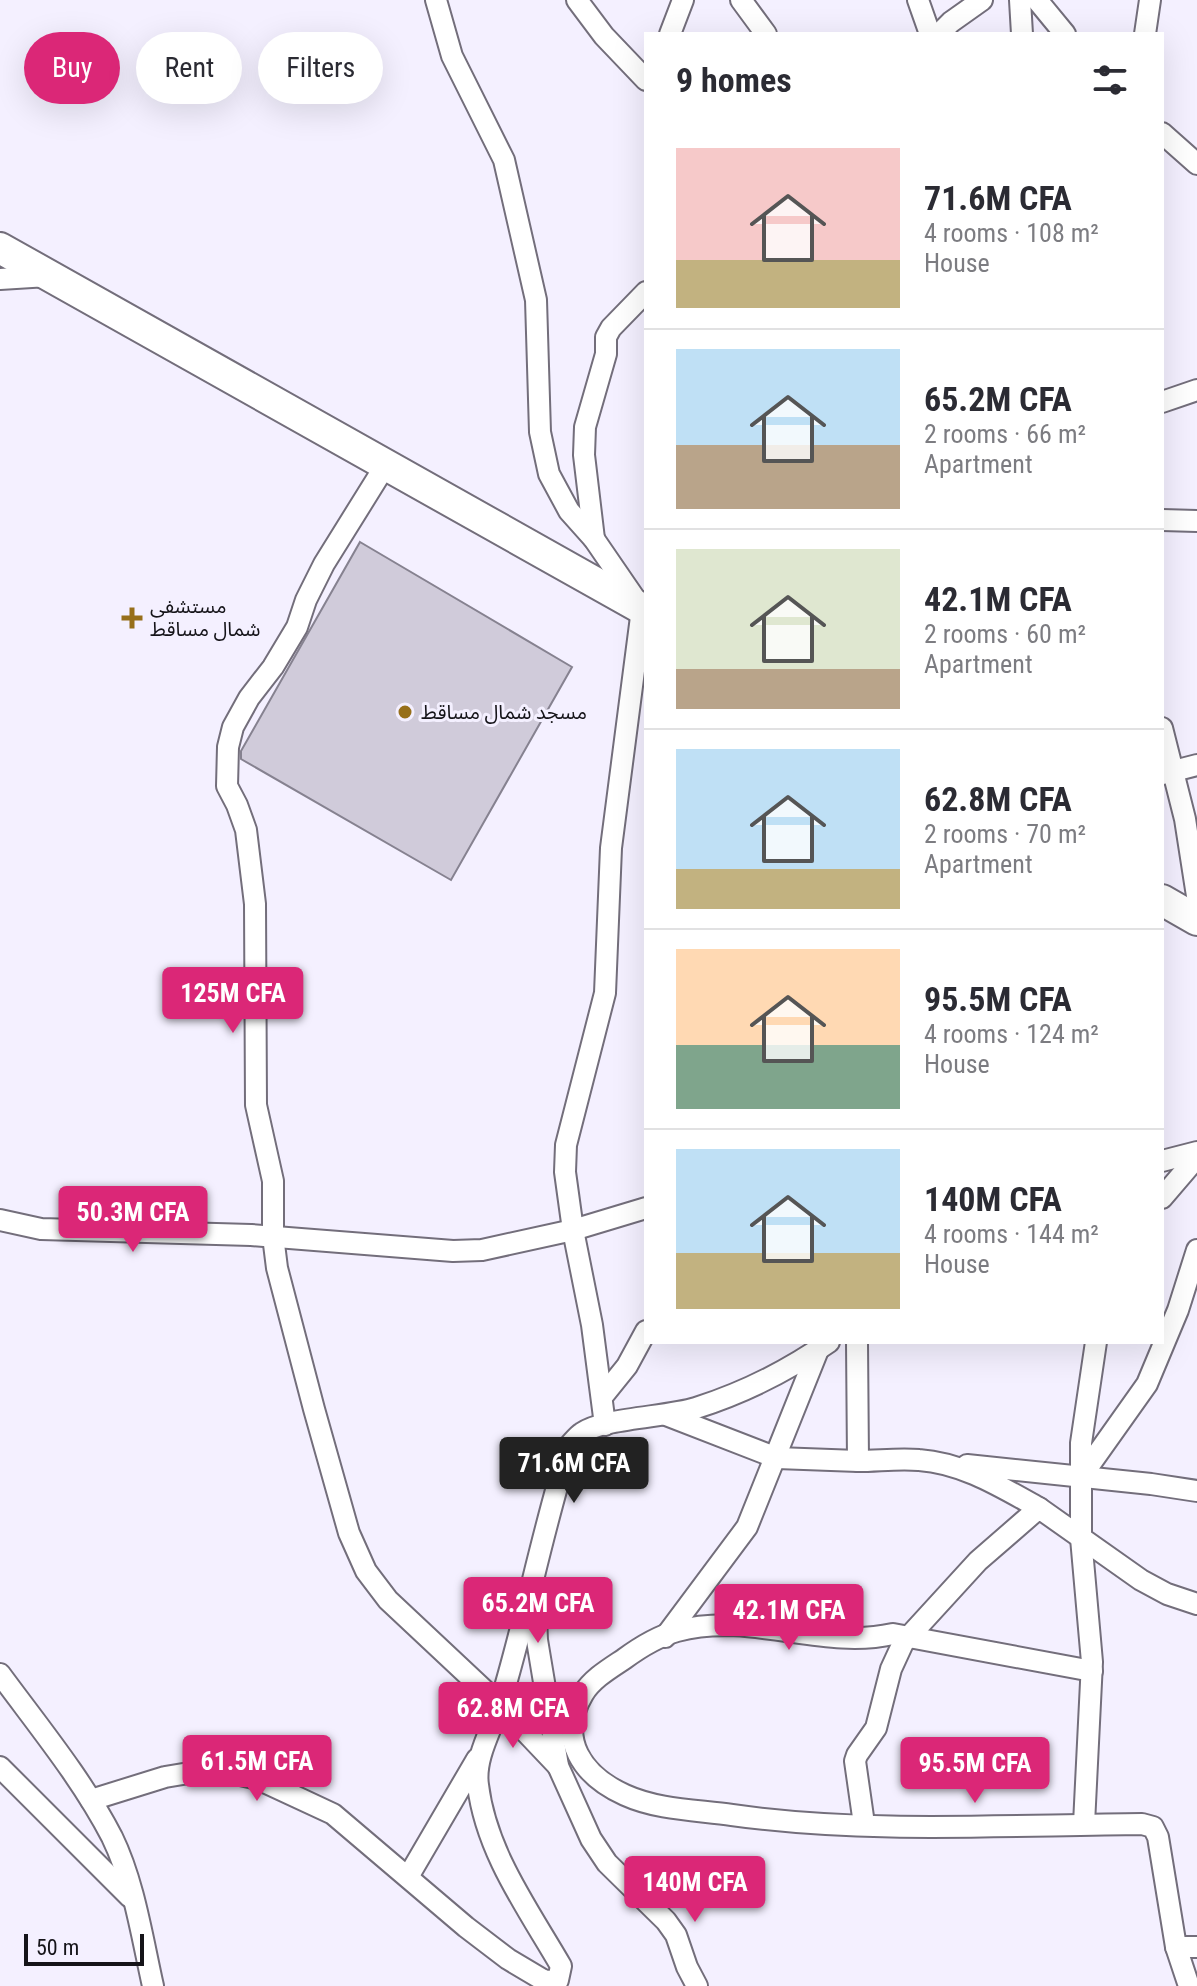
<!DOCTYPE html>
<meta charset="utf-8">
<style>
body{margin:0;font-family:"Roboto Condensed","Noto Sans Arabic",sans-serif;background:#f2f2f3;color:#2b2b33;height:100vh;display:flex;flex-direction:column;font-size:30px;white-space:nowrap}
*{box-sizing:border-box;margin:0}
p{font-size:26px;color:#7c7c81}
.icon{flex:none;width:44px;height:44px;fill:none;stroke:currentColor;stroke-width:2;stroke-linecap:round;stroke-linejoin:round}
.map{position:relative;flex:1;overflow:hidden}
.sheet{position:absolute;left:644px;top:32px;width:520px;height:1312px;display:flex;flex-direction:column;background:#fff;border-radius:0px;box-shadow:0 8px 32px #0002}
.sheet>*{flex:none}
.guide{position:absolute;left:24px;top:32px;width:500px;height:72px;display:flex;gap:16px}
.scale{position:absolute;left:24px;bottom:20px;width:120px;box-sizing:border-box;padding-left:8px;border:4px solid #151419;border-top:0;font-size:22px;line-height:28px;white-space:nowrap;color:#151419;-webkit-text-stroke:6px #f4f0ff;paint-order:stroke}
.price{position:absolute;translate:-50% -68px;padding:0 18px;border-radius:8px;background:#db2777;color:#fff;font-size:26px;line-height:52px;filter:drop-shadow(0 2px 4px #0008)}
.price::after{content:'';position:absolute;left:50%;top:48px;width:24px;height:18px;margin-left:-12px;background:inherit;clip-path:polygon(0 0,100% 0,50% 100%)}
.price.active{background:#222;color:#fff}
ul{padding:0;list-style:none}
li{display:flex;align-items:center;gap:24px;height:200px;padding:0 32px}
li+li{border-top:2px solid #e1e1e2}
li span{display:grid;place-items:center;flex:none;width:224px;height:160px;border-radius:0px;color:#555}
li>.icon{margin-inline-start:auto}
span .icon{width:96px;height:96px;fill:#fffc;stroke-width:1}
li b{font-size:34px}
h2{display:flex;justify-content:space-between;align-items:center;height:96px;padding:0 32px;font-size:34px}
.pill{padding:0 28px;border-radius:36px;background:#fff;box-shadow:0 8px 32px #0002;font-size:28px;line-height:72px}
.pill.active{background:#db2777;color:#fff}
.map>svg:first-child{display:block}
.building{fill:#d0cbda;stroke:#868290;stroke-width:2}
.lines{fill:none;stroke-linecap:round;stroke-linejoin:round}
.minor-casing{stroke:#736e7b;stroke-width:24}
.highway-casing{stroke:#736e7b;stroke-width:34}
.minor{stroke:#fff;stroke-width:20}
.highway{stroke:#fff;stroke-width:30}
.poi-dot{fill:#976f1a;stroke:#f4f0ff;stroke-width:3}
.labels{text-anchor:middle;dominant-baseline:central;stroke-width:6;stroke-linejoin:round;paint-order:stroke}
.poi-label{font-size:20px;fill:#151419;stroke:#f4f0ff;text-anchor:start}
</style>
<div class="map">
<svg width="1197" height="1986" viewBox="0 0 1197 1986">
<rect width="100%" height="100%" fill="#f4f0ff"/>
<path class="building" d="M360,542L572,667L451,880L241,759V751Z"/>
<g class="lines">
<g class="minor-casing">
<g id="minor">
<path d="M436,0L452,56L504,160L536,300L540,432L549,474L569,511L594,539L642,609L611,848L605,993L566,1145L565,1172L573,1230L592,1325L605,1425"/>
<path d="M577,0L604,36L646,80"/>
<path d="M741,0L766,34"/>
<path d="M918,0L930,34"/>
<path d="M1020,0L1022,34"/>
<path d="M1037,0L1065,34"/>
<path d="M670,34L683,0"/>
<path d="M939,34L951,22L982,0"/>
<path d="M1145,34L1150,0"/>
<path d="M1162,133L1197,164"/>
<path d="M0,279L48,276"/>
<path d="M1162,402L1197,390"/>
<path d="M385,466L324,564L306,600L297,627L273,667L249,698L233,727L228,747L227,786L237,805L246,830L255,904L256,1105L273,1181V1236L277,1268L314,1409L349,1533L366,1571L388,1600L500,1705L558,1766"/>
<path d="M1162,520L1197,521"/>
<path d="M594,539L584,455L585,427L606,354V337L611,328L646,292"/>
<path d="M1162,728L1185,819L1197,896"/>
<path d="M1162,774L1197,765"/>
<path d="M1162,1161L1197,1152"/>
<path d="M1162,1198L1197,1157"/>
<path d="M0,1220L41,1229L251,1235L453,1251L482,1250L573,1230L646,1208"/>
<path d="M857,1342L858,1461C878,1461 899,1458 919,1460C963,1463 1001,1487 1039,1508"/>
<path d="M602,1397L627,1366L646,1331"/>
<path d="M666,1415L777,1458L858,1461"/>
<path d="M967,1465L1151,1484L1197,1491"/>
<path d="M1081,1477L1147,1384L1178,1310L1197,1250"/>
<path d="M535,1594L537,1640L558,1766L591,1839L607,1863L666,1921L676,1935L687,1967L697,1986"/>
<path d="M665,1637L747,1527L818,1350"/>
<path d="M1092,1671L893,1634C822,1650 751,1611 677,1631C659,1636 639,1648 624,1659C609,1669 592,1679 583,1694C556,1739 583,1776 625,1795C658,1810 697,1810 732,1815C866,1834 1007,1825 1142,1824L1153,1827L1158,1837L1176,1947L1189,1986"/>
<path d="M0,1674C39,1727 82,1779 112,1837C134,1882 142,1937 153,1986"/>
<path d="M0,1767L130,1897"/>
<path d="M91,1800L165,1777L189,1773L223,1771L258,1779L333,1814L466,1927L508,1959L545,1981L558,1980L561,1966C528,1909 486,1852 478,1785C474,1758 492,1729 500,1704C526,1619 542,1531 569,1446C573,1442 577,1436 582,1433C603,1418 668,1417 696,1408C743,1393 789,1370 829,1342"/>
<path d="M864,1824L855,1761L857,1755L876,1728L891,1669L903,1643L978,1561L1039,1508L1141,1580L1167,1594L1197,1604"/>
<path d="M1084,1824L1092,1662L1081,1538V1443L1096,1342"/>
<path d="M408,1877L477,1759"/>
<path d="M1176,1947H1197"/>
</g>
</g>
<g class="highway-casing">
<g id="highway">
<path d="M0,248L646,611"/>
<path d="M1162,900L1197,920"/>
</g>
</g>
<use href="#minor" class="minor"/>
<use href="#highway" class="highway"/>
</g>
<g class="poi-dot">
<path d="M128 606h8v8h8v8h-8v8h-8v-8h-8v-8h8z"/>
<circle cx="405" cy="712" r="8"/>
</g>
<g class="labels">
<g class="poi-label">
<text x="150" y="606">مستشفى<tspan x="150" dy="23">شمال مساقط</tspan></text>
<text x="421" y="712">مسجد شمال مساقط</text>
</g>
</g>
</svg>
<div class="scale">50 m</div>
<b class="price" style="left:233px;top:1035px">125M CFA</b>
<b class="price" style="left:133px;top:1254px">50.3M CFA</b>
<b class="price active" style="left:574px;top:1505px">71.6M CFA</b>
<b class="price" style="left:538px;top:1645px">65.2M CFA</b>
<b class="price" style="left:789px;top:1652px">42.1M CFA</b>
<b class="price" style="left:513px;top:1750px">62.8M CFA</b>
<b class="price" style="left:257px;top:1803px">61.5M CFA</b>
<b class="price" style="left:975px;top:1805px">95.5M CFA</b>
<b class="price" style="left:695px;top:1924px">140M CFA</b>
<div class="guide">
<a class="pill active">Buy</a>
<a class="pill">Rent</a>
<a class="pill">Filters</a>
</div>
<section class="sheet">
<h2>9 homes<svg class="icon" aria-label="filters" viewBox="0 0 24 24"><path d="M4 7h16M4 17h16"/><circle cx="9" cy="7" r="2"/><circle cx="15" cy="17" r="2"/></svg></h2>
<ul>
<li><span style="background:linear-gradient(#f6c9c9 70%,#c2b280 0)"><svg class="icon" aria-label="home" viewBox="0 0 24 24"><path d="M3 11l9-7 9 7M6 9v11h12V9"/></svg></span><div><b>71.6M CFA</b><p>4 rooms · 108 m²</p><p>House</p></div></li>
<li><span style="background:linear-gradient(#bfe0f5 60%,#b9a48a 0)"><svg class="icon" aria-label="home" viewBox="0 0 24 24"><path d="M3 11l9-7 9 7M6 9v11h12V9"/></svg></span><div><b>65.2M CFA</b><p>2 rooms · 66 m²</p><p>Apartment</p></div></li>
<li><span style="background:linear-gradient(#dfe7d0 75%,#b9a48a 0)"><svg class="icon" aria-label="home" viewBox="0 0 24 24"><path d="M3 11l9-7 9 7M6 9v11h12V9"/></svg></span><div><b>42.1M CFA</b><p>2 rooms · 60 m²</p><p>Apartment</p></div></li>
<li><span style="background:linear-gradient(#bfe0f5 75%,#c2b280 0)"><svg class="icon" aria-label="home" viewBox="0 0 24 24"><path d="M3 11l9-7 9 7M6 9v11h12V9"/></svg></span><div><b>62.8M CFA</b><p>2 rooms · 70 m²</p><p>Apartment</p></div></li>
<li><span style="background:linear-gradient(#ffd9b3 60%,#7fa58c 0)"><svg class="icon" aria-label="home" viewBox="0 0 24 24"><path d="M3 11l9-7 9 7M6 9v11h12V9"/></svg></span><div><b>95.5M CFA</b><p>4 rooms · 124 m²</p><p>House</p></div></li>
<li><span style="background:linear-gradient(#bfe0f5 65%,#c2b280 0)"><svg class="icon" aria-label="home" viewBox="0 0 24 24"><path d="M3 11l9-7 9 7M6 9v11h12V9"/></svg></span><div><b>140M CFA</b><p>4 rooms · 144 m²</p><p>House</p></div></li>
</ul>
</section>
</div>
